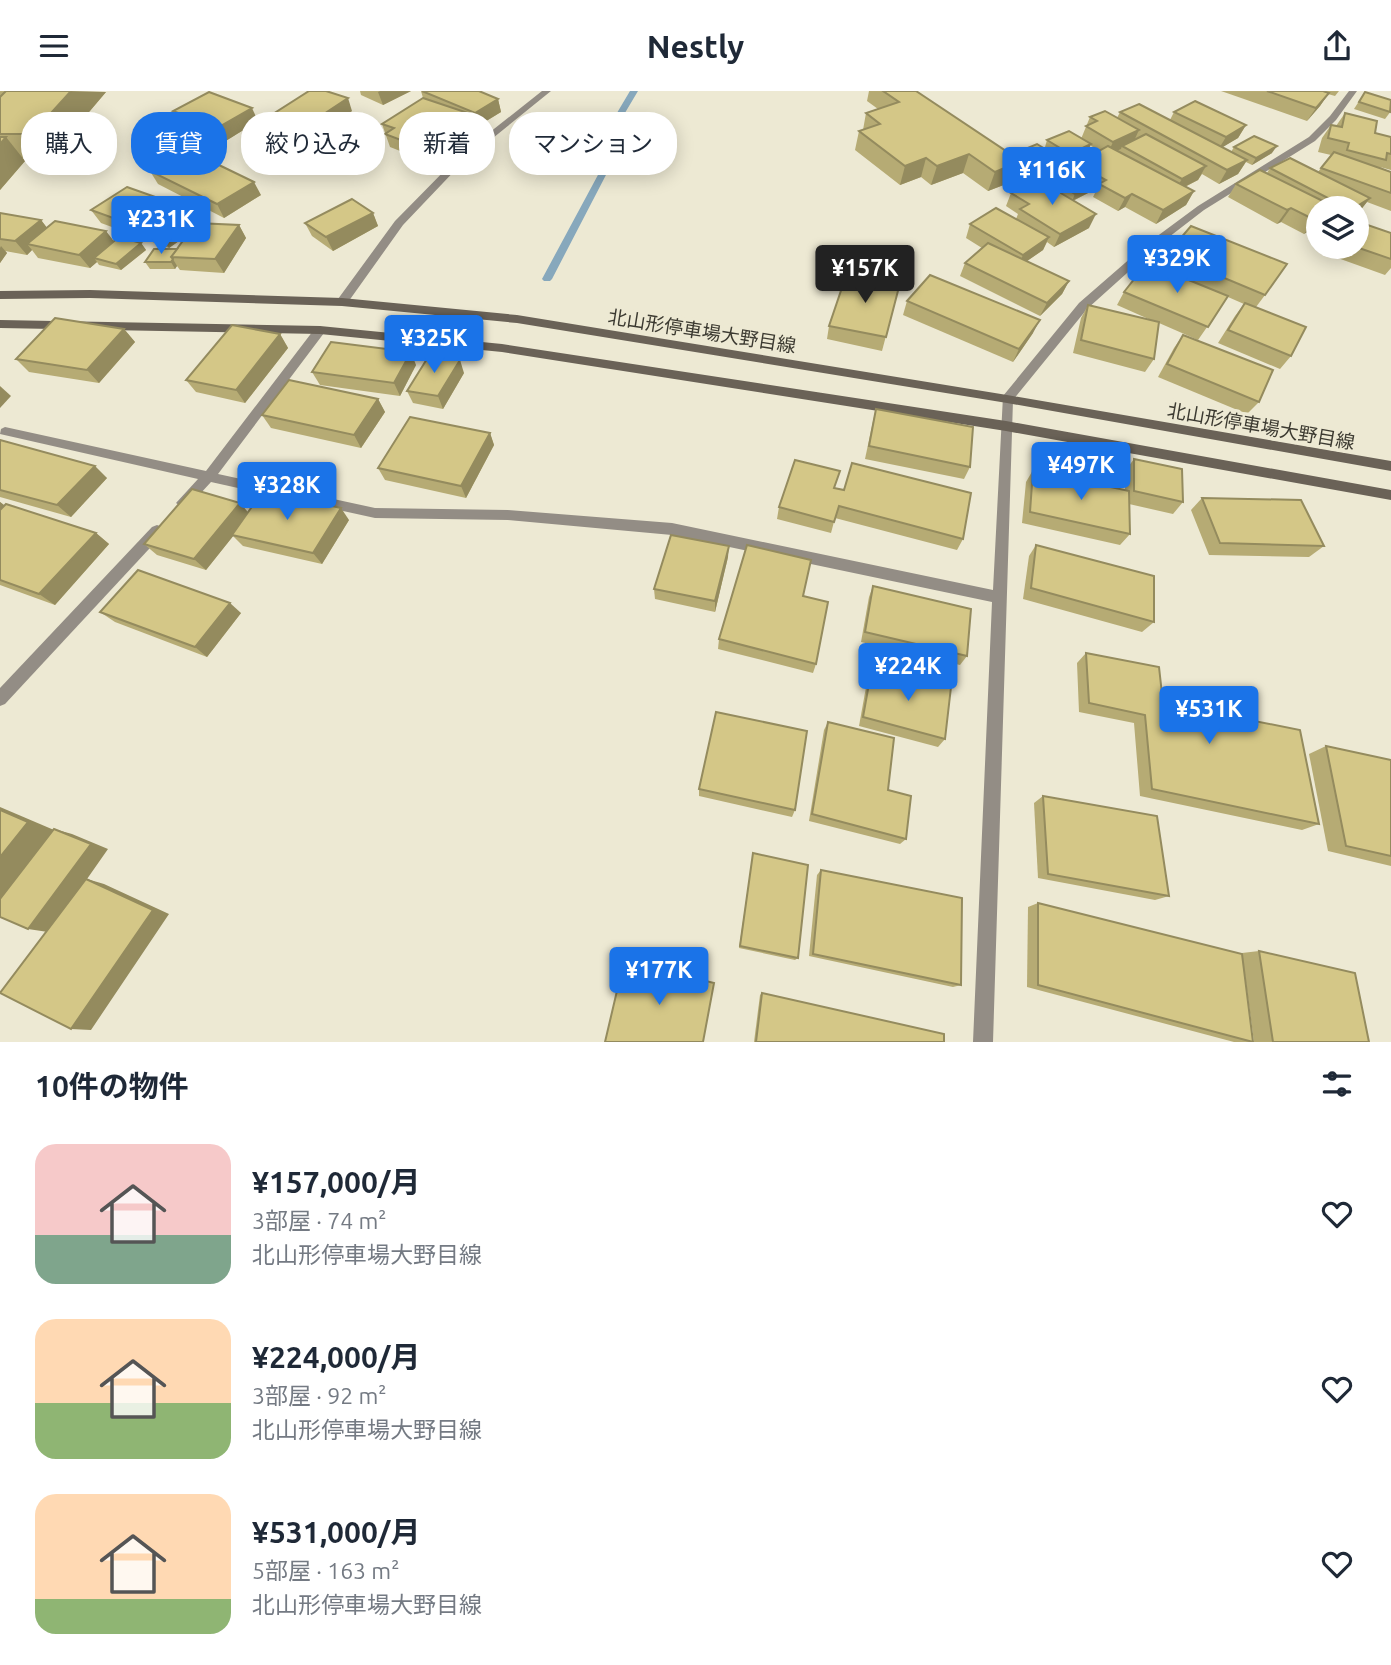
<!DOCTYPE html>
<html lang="ja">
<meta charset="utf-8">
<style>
body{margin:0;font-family:Ubuntu,"Noto Sans JP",sans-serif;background:#f2f2f3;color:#1f2937;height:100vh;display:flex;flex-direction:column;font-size:26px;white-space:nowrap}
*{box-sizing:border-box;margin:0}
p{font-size:23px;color:#747a83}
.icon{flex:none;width:38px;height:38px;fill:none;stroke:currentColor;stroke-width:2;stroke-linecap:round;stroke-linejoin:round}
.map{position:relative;height:951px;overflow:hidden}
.details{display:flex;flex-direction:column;background:#fff;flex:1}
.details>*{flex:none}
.top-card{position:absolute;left:21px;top:21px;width:700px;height:63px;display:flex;gap:14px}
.buttons{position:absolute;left:1306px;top:105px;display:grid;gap:14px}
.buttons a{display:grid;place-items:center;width:63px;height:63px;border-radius:50%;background:#fff;box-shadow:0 4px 18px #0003;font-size:35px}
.price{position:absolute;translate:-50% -60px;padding:0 16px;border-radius:7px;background:#1a73e8;color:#fff;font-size:23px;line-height:46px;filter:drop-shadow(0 2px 4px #0008)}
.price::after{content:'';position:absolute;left:50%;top:42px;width:21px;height:16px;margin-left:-10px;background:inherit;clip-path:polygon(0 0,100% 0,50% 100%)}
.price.on{background:#222;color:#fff}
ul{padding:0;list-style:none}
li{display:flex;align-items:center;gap:21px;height:175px;padding:0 35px}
li span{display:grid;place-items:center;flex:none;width:196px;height:140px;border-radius:21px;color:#555}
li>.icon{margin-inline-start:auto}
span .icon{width:84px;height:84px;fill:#fffc;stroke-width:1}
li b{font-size:30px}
h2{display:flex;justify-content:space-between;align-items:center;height:84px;padding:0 35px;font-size:30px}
.tag{padding:0 24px;border-radius:28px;background:#fff;box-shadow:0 4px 18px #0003;font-size:24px;line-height:63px}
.tag.on{background:#1a73e8;color:#fff}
header{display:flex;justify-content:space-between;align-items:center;height:91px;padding:0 35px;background:#fff;font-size:32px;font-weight:600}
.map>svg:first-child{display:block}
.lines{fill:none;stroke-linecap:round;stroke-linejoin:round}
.stream{fill:#87a8bc;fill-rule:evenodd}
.service{fill:#938d85;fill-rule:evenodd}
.secondary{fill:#6a6257;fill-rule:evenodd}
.wall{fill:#b6ab74}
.shaded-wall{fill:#948b5e}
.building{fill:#d4c787;stroke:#948b5e;stroke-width:2}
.labels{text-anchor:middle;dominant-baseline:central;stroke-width:7;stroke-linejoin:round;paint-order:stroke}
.street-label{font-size:19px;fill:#3c3a31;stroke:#ede9d3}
</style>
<header><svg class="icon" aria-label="menu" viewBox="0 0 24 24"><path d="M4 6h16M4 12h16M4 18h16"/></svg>Nestly<svg class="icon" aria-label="share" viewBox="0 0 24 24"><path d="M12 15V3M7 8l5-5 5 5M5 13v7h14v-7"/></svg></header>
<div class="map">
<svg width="1391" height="951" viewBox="0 0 1391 951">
<rect width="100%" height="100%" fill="#ede9d3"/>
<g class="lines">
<path class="stream" d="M630,0H638L616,37L607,82L552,188L550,190H544L542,188L599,82L608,37Z"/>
<g class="service">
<path d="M542,0H551L462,72L403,134L346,214H338V208L395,130L456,68Z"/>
<path d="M1349,0H1357L1336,29L1315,50L1204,119L1156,156L1087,218L1013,309L993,951H973L992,511L672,444L508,429L375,427L211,391L188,416L183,417L176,412L198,388L0,343L1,338L5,336L206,380L316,236L320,235L326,239L324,242L218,383L375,417L508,419L672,432L993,499L1003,305L1079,212L1148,152L1198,115L1309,46L1330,25Z"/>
<path d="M157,434L162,436L164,440L162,444L5,613L0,615V597L152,436Z"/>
</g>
<g class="secondary">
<path d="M90,199L342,207L517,224L1007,304L1391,370V380L1007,312L517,232L342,215L90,207L0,208V200Z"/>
<path d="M0,229L320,235L502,253L1006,330L1391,399V409L1006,340L502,261L320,243L0,237Z"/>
</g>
</g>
<g class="wall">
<path d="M0,0L106,1L50,67H22L25,70L0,99Z"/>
<path d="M360,0H411L383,14L361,4Z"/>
<path d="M421,0L498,8L501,21L478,35L470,32L471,36L423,69L390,56L382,33L423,7Z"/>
<path d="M869,0H916L1011,64L1055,73L1050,75L1053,77L1050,84L1038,89L1049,95L1051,88L1071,83L1076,73L1099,60L1090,54L1088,60L1067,70L1045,56L1047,49L1081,48L1090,26L1117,27L1120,21L1170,29L1174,21L1246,34L1238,47L1222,56L1231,61L1234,56L1272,62L1252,74L1246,71L1238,83L1219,93L1202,83L1198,89L1185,96L1194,100L1186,114L1156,133L1125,116L1118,120L1093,106L1096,100L1090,97L1088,102L1073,110L1089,137L1054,156L1047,151L1043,159L1027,170L1069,190L1062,203L1040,225L960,185L965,172L982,157L966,147L970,133L1016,128L1018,123L1006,115L1011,102L1037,89L1018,77L1014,90L988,100L963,82L931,94L921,86L900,94L855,59L859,40L863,39L866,22L878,18L867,10Z"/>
<path d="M1221,0H1339L1335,5L1328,3L1320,15L1307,30Z"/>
<path d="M1365,1L1391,20L1385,28L1354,18Z"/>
<path d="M173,20L258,30L224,51L181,34Z"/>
<path d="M352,20L301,55L268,44L262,30Z"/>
<path d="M1345,22L1375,42L1391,46V79L1380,76L1391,81V120L1367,111L1359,121L1356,117H1318V134L1304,143L1281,131L1277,133L1228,106L1236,93L1267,82L1270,77L1318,81L1331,64L1318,61L1322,47L1331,34L1336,35Z"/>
<path d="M150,80L261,104L224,127L158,93Z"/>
<path d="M91,119L195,120L202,132L239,134L246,147L224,182L180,179L177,175L175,178H150L145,171L177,158L186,145L169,157L101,132Z"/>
<path d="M0,122L41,129L47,137L114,150L141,152L146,159L121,179L99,174L97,171L90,177L38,167L32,159L27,164L5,160L7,162L0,172Z"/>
<path d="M373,122L378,135L333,160L312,145L305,132Z"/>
<path d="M1391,142V177L1385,184L1321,161L1323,156H1356Z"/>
<path d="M1167,163L1265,204L1256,216L1291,265L1280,278L1218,252L1235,225L1244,213L1228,206L1198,249L1159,232L1154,268L1145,281L1073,262L1081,227L1088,214L1153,230L1117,214L1124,201L1159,176Z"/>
<path d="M900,192L882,260L827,248L829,235Z"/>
<path d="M907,210L1033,242L1013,271L903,224Z"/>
<path d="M124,238L135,251L99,292L29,281L16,268Z"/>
<path d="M280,243L288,257L245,312L196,301L186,289Z"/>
<path d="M1183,244L1259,311L1247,323L1158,286L1174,257Z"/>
<path d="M416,274L400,305L320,294L312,281Z"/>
<path d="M464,282L443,318L413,312L407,300Z"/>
<path d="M378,308L385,321L361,357L271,337L262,324Z"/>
<path d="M876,318L970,376L964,388L865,368L873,330Z"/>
<path d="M490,342L494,354L466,407L385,389L378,377Z"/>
<path d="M0,349L107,387L71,426L0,406Z"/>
<path d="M1134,368L1183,411L1173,423L1129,413L1130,443L1120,454L1022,432L1026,391L1033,379L1125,399V380Z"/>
<path d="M835,398L963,448L957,459L835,427L831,442L777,428L779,416Z"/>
<path d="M1202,407L1324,455L1309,466L1209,464L1191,419Z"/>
<path d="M0,411L5,415L96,442L109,453L55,514L0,494Z"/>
<path d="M240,412L248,421L349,429L322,473L243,455L233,445L206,479L157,464L144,453Z"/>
<path d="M1036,454L1154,531L1142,541L1023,508L1029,465Z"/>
<path d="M728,466L715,521L655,508L654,498Z"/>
<path d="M873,495L967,565L960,574L861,551L869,506Z"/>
<path d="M803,505L816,573L813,582L718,558L719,548Z"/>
<path d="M100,521L241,522L207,566L115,531Z"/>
<path d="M1086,562L1163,612L1319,733L1302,739L1140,705L1134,632L1079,621L1077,572Z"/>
<path d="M872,576L945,648L938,656L859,635L868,585Z"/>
<path d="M828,631L888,699L906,748L900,753L809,730L824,639Z"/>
<path d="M1326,655L1391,669V775L1328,760L1309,663Z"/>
<path d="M699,698L795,719L792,726L699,705Z"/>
<path d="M1043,705L1169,805L1155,809L1038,787L1034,712Z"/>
<path d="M753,762L798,867L795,869L739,857Z"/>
<path d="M821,779L961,894L953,896L809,865L817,784Z"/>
<path d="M1038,812L1253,951H1234L1027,896L1028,816Z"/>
<path d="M1259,860L1369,951H1254L1242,862Z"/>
<path d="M762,902L944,951H754L760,904Z"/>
</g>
<g class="shaded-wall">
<path d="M71,0L106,1L50,67L32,43Z"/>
<path d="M380,0H411L383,14L378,1Z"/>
<path d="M1329,2L1320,15L1307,30L1316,17Z"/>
<path d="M348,7L352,20L301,55L295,42Z"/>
<path d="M498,8L501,21L478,35L475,22Z"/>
<path d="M252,17L258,30L224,51L217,37Z"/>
<path d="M468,22L471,36L423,69L419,56Z"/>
<path d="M1246,34L1238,47L1218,59L1226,46Z"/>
<path d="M1139,39L1133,52L1122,55L1121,58L1107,64L1113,51Z"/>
<path d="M6,46L25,70L0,99V53Z"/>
<path d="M1091,53L1088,60L1067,70L1070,63Z"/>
<path d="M1277,55L1272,62L1252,74L1256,67Z"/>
<path d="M969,63L963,82L931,94L937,75Z"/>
<path d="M1058,66L1055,73L1042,78L1045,71Z"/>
<path d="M926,67L921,86L900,94L905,75Z"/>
<path d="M1247,69L1238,83L1219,93L1227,79Z"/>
<path d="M1021,70L1014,90L988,100L995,81Z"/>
<path d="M1206,75L1198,89L1174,101L1182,88Z"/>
<path d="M1053,77L1050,84L1038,89L1041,82Z"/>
<path d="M254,91L261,104L224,127L217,113Z"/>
<path d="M1091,96L1088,102L1072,110L1075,103Z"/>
<path d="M1194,100L1186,114L1156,133L1163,119Z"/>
<path d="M1132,103L1125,116L1118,120L1125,107Z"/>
<path d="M1370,107L1359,121L1356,123V117H1354Z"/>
<path d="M1291,117L1281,131L1277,133L1287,119Z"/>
<path d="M195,120L203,133L169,157L160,144Z"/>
<path d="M373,122L378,135L333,160L326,146Z"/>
<path d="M1096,123L1089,137L1054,156L1060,143Z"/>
<path d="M1318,127V134L1304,143L1315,129Z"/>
<path d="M41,129L51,142L27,153L32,159L27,164L15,150Z"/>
<path d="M239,134L246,147L224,182L215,168Z"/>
<path d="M106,140L116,153L94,167L97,171L90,177L79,164Z"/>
<path d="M1049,146L1043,159L1017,177L1023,164Z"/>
<path d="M141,152L146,159L121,179L116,173Z"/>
<path d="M1,155L7,162L0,172V157Z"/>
<path d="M173,168L177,175L175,178L171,171Z"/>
<path d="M1069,190L1062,203L1040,225L1047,212Z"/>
<path d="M1040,229L1033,242L1013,271L1019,258Z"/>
<path d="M124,238L135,251L99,292L87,279Z"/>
<path d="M280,243L288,257L245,312L236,299Z"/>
<path d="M411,261L416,274L400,305L394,292Z"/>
<path d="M460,269L464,282L443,318L438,305Z"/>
<path d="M0,295L11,305L0,317Z"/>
<path d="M378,308L385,321L361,357L354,344Z"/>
<path d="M490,342L494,354L466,407L461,395Z"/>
<path d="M95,375L107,387L71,426L57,414Z"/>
<path d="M0,411L13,421L0,434Z"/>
<path d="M240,412L250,424L206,479L194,468Z"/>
<path d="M341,417L349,429L322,473L313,462Z"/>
<path d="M96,442L109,453L55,514L39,503Z"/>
<path d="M729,455L728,466L715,521V510Z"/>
<path d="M230,512L241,522L207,566L195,556Z"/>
<path d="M0,716L54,739L0,810Z"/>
<path d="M54,738L72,743L108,758L87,788L104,793L169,823L91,939L71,938L48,841L28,838Z"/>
</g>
<g class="building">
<path d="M6,0H71L32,43H0V6Z"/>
<path d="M309,0H326L348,7L295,42L262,30Z"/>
<path d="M422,0H479L498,8L475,22Z"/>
<path d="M883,0H916L1021,70L995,81L969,63L937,75L926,67L905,75L859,40L880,33L866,22L899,11Z"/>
<path d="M1267,0H1323L1329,2L1316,17Z"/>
<path d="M209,1L252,17L217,37L173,20Z"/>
<path d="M1365,1L1391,9L1390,21L1359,11Z"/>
<path d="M423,7L468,22L419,56L385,43L394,37L382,33Z"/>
<path d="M1195,10L1246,34L1226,46L1174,21Z"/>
<path d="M1139,13L1247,69L1227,79L1120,21Z"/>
<path d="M1105,20L1139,39L1113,51L1086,35L1097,30L1090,26Z"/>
<path d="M1345,22L1377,30L1375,42L1391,46V63L1387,62L1386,69L1347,59L1349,52L1328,47L1331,34L1342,36Z"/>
<path d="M1069,40L1091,53L1070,63L1047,49Z"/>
<path d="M1146,43L1206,75L1182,88L1122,55Z"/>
<path d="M1254,45L1277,55L1256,67L1234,56Z"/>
<path d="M0,46H6L0,53Z"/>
<path d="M1037,53L1058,66L1045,71L1053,77L1041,82L1011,64Z"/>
<path d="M1108,55L1194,100L1163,119L1132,103L1125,107L1099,93L1106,89L1076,73Z"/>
<path d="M188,59L254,91L217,113L150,80Z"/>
<path d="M1334,61L1391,81V102L1321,77Z"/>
<path d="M1290,67L1370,107L1354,117H1347L1270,77Z"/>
<path d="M1260,79L1335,116L1318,117V127L1315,129L1291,117L1287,119L1236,93Z"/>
<path d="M1067,81L1091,96L1075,103L1051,88Z"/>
<path d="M1037,88L1096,123L1060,143L1020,118L1029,113L1011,102Z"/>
<path d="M127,96L195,120L160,144L91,119Z"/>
<path d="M352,108L373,122L326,146L305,132Z"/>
<path d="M996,117L1049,146L1023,164L970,133Z"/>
<path d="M0,122L41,129L15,150L0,148Z"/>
<path d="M55,130L106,140L79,164L27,153Z"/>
<path d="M1356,130L1391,142V168L1356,156Z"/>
<path d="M196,132L239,134L215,168L171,166Z"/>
<path d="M1191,135L1287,173L1265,204L1167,163Z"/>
<path d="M119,146L141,152L116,173L94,167Z"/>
<path d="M988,152L1069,190L1047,212L965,172Z"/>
<path d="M154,158H177L171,166L173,168L171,171H145Z"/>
<path d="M1147,172L1228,205L1208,236L1124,201Z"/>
<path d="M847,182L900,192L886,246L829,235Z"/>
<path d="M930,184L1040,229L1019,258L907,210Z"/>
<path d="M1245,212L1306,236L1291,265L1228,239Z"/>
<path d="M1088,214L1159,231L1154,268L1081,249Z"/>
<path d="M55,227L124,238L87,279L16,268Z"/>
<path d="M232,234L280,243L236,299L186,289Z"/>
<path d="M1183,244L1273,279L1259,311L1167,273Z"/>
<path d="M331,251L411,261L394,292L312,281Z"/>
<path d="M430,263L460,269L438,305L407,300Z"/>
<path d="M289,289L378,308L354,344L262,324Z"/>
<path d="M876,318L973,336L970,376L869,355Z"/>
<path d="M410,326L490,342L461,395L378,377Z"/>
<path d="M0,349L95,375L57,414L0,399Z"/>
<path d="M1134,368L1182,378L1183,411L1134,400Z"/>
<path d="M795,369L840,380L834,397L844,399L852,372L971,402L963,448L839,415L834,431L779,416Z"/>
<path d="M1033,379L1129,400L1130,443L1030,421Z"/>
<path d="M192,398L240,412L194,468L144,453Z"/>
<path d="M263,400L341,417L313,462L232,444Z"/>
<path d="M1202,407L1301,409L1324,455L1220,452Z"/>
<path d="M6,413L96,442L39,503L0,489V419Z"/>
<path d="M671,444L729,455L715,510L654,498Z"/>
<path d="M747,454L811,469L803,505L828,511L816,573L719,548Z"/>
<path d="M1036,454L1154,485V531L1031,497Z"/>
<path d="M138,479L230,512L195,556L100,521Z"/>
<path d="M873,495L971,518L967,565L865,541Z"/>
<path d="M1086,562L1159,576L1163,612L1300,639L1319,733L1152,698L1145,624L1089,612Z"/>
<path d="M872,576L951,596L945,648L863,626Z"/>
<path d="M716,621L807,640L795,719L699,698Z"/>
<path d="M828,631L894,647L888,699L911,705L906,748L812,723Z"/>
<path d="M1326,655L1391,669V765L1346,755Z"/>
<path d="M1043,705L1157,725L1169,805L1048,783Z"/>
<path d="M0,719L28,731L0,766Z"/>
<path d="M54,738L91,753L28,838L0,826V808Z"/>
<path d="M753,762L808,774L798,867L740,855Z"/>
<path d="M821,779L962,807L961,894L813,863Z"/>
<path d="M86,788L153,819L71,938L0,902Z"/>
<path d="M1038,812L1242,863L1253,951L1038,894Z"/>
<path d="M1259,860L1355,882L1369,951H1273Z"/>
<path d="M624,870L714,892L703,951H605Z"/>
<path d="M762,902L944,943V951H756Z"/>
</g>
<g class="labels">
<g class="street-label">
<text transform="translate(702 240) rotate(9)">北山形停車場大野目線</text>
<text transform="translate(1261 335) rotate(10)">北山形停車場大野目線</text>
</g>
</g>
</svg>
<div class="buttons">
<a><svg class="icon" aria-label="layers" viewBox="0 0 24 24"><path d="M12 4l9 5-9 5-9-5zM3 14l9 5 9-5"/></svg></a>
</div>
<b class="price" style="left:1052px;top:116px">¥116K</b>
<b class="price" style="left:161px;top:165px">¥231K</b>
<b class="price" style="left:1177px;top:204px">¥329K</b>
<b class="price on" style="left:865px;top:214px">¥157K</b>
<b class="price" style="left:434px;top:284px">¥325K</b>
<b class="price" style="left:1081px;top:411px">¥497K</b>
<b class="price" style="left:287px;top:431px">¥328K</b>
<b class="price" style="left:908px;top:612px">¥224K</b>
<b class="price" style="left:1209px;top:655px">¥531K</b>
<b class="price" style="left:659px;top:916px">¥177K</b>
<div class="top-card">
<a class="tag">購入</a>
<a class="tag on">賃貸</a>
<a class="tag">絞り込み</a>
<a class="tag">新着</a>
<a class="tag">マンション</a>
</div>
</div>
<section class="details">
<h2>10件の物件<svg class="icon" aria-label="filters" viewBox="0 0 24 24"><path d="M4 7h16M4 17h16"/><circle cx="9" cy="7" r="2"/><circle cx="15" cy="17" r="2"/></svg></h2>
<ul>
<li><span style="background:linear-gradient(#f6c9c9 65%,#7fa58c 0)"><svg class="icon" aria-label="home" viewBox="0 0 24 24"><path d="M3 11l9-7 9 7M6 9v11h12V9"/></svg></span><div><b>¥157,000/月</b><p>3部屋 · 74 m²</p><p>北山形停車場大野目線</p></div><svg class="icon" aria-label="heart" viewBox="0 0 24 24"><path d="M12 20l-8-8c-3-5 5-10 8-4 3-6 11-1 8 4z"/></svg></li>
<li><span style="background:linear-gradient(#ffd9b3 60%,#8fb573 0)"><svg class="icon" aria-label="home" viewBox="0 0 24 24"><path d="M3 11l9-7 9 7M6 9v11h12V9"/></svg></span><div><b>¥224,000/月</b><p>3部屋 · 92 m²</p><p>北山形停車場大野目線</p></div><svg class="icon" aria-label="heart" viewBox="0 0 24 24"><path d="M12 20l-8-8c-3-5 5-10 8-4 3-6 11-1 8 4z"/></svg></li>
<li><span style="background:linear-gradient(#ffd9b3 75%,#8fb573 0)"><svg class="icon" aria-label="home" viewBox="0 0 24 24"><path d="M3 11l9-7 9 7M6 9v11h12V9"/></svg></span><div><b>¥531,000/月</b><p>5部屋 · 163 m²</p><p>北山形停車場大野目線</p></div><svg class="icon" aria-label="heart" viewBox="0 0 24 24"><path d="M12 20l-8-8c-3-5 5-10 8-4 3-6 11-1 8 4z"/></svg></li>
</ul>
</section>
